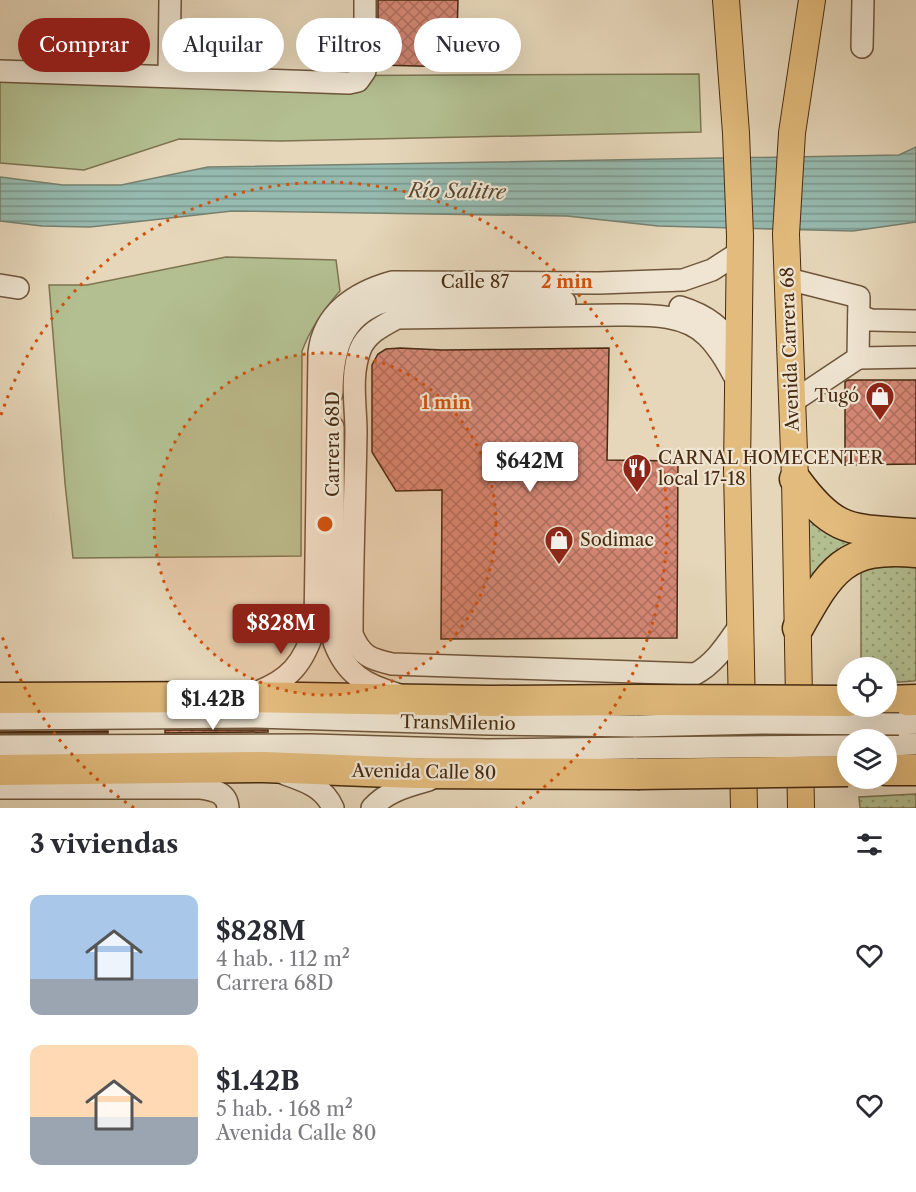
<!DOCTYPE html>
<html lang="es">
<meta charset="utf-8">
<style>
body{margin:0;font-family:"Libre Caslon Text",serif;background:#f7f7f7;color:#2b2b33;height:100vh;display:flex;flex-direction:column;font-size:22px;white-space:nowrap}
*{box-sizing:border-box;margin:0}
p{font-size:20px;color:#7c7c81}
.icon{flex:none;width:33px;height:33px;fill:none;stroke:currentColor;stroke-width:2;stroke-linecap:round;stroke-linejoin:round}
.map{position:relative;height:808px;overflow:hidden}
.side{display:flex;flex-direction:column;background:#fff;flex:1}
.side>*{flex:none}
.banner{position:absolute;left:18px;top:18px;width:600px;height:54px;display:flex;gap:12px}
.tools{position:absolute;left:837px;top:657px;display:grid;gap:12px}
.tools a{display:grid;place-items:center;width:60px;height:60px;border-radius:50%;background:#fff;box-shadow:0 6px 24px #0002;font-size:30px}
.price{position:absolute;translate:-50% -51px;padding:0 14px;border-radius:6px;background:#fff;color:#222;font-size:20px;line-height:39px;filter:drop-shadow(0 2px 3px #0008)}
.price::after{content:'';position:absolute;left:50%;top:36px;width:18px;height:14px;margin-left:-9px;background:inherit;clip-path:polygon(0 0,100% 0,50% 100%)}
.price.active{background:#8f2418;color:#fff}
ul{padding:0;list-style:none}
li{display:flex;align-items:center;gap:18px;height:150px;padding:0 30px}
li span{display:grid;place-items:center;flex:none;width:168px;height:120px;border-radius:12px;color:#555}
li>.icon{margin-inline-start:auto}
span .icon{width:72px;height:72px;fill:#fffc;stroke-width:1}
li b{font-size:26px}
h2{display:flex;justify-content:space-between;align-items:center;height:72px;padding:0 30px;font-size:26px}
.pill{padding:0 21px;border-radius:27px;background:#fff;box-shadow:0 6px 24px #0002;font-size:21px;line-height:54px}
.pill.active{background:#8f2418;color:#fff}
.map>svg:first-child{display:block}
.grass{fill:url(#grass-dots);stroke:#7d7450;stroke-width:1.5}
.green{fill:#b3bf91;stroke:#7d7450;stroke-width:1.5}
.water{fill:url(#water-rules);stroke:#76806f;stroke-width:1.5}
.building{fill:url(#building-cross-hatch);stroke:#472a10;stroke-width:1.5}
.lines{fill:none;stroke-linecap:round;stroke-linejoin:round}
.minor-casing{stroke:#6f553a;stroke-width:24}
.major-casing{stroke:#472a10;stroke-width:28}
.highway-casing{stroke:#472a10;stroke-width:33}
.minor{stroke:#efe5d2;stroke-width:21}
.major{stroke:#e3bc7d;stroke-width:26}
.highway{stroke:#e3bc7d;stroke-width:30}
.minor-bridge-casing{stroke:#6f553a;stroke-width:24;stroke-linecap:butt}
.highway-bridge-casing{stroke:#472a10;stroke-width:33;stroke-linecap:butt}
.minor-bridge{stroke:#efe5d2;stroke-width:21}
.highway-bridge{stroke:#e3bc7d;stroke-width:30}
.ring{fill:none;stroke:#d0520d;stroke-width:3;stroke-dasharray:3 6}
.labels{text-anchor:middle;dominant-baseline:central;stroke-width:4.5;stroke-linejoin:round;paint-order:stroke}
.street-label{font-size:18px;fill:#472a10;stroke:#efe5d2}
.poi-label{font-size:18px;fill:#472a10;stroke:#efe5d2;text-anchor:start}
.water-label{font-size:20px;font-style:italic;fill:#574730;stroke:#efe5d2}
.centre{fill:#d0520d;stroke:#efe5d2;stroke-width:3}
.ring-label{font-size:18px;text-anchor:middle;font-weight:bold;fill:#d0520d;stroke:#efe5d2;stroke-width:4.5;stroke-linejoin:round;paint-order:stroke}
</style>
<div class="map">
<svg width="916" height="808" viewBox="0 0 916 808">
<defs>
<pattern id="grass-dots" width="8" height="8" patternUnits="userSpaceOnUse" patternTransform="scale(1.5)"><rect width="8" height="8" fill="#b3bf91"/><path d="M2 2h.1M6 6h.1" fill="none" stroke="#939b75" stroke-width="1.8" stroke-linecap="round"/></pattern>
<pattern id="water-rules" width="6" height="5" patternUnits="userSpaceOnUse" patternTransform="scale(1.5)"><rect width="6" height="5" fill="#96baaf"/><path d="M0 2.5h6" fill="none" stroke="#7c978d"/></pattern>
<pattern id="building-cross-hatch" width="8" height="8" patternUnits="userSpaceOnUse" patternTransform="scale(1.5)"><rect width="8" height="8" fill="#d58876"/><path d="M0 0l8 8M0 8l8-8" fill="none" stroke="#af6f5f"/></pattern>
</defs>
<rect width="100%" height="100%" fill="#e6d7ba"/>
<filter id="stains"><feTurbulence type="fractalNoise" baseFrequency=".00333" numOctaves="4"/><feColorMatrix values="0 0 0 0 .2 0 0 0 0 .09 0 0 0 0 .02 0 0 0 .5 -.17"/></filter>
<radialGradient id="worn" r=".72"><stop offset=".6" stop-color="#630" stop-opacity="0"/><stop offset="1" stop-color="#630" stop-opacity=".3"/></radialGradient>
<g class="grass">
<path d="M803,498L858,540L806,589Z"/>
<path d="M878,560L916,561V680L914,681L887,683L886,668L861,667V572Z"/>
<path d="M916,794V808H860L859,797Z"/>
</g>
<g class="green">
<path d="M699,74L701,132L281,141L179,139L84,170L0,163V77Z"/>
<path d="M226,257L336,260L340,291C324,309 311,327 302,351L301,556L73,558L65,483L49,285H87Z"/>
</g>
<path class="water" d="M916,147V222L853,231L658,226L567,216L232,211L90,227L42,226L0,221V177L63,185H121L208,167L899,155Z"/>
<g class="building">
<path d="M378,0H458L456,67L378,65Z"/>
<path d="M400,348L442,350L609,348L607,460L678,461L677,638L441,639L442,490L396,491L372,452V365L378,354L386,349Z"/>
<path d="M848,380H916V464L845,465V382Z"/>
<path d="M165,730H268V732L165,733Z"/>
<path d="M108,731V733H0V732Z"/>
</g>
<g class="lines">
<g class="minor-casing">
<g id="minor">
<path d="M862,47L863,0"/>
<path d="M0,71L349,83L358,81L365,71V0"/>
<path d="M169,75L170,0"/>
<path d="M788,279L859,297L858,358L792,402"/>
<path d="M0,285L18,288"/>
<path d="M680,307C709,316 720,327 739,350"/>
<path d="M859,316L871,320L916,321"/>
<path d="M858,358L916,357"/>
<path d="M738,383C729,366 720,349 707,336C684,313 646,315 617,315L397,318C382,326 366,334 360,350C350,376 356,405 356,432C355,500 352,567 352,634C361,656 370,659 392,664L695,674C716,663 728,642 741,624"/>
<path d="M332,393C332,346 344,310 394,299L565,302"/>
<path d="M333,427L334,642C346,674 365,685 397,694"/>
<path d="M252,694C289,681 304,664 315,626L319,353C323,313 356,292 392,282L599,283L683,280L712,270L740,252"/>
<path d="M0,719L256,717L489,724L637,726"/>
<path d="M899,724L916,723"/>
<path d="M886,745L916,744"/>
<path d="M0,746L310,745L487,750L636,748"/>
<path d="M285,774C305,781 324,787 333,808"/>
<path d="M0,788H201C215,790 227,793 228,808"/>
<path d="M372,808C387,791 408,786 429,780"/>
</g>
</g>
<g class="major-casing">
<g id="major">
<path d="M726,0L736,133L740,236L737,469L744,808"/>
<path d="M801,808L795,479L786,234L792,133L812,0"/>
</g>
</g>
<g class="highway-casing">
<g id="highway">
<path d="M795,479C835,534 850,529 913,534"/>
<path d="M798,628C830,571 844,545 916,552"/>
<path d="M0,698L244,697L491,701L637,700"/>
<path d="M886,701L916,700"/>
<path d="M0,770L264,767L416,773L637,774"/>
<path d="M886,770H916"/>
</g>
</g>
<use href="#minor" class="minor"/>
<use href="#major" class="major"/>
<use href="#highway" class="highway"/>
<g class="minor-bridge-casing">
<g id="minor-bridge">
<path d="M637,726L761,723L899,724"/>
<path d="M636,748L848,746"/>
</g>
</g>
<g class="highway-bridge-casing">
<g id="highway-bridge">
<path d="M637,700L848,701"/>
<path d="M637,774L848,771"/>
</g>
</g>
<use href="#minor-bridge" class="minor-bridge"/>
<use href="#highway-bridge" class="highway-bridge"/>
</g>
<circle cx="325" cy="524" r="171" fill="#d0520d" fill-opacity=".12"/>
<g class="ring">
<circle cx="325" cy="524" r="171"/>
<path d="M134 808A342 342 0 0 1 1 633M1 415A342 342 0 1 1 516 808"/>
</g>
<defs>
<g id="shop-pin" transform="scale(1.5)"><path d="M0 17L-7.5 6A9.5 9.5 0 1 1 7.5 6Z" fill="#8f2418" stroke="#efe5d2"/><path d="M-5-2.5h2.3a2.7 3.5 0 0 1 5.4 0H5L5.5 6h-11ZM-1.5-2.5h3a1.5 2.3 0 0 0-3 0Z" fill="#fff"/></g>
<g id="restaurant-pin" transform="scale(1.5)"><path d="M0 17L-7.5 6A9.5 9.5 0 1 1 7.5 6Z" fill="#8f2418" stroke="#efe5d2"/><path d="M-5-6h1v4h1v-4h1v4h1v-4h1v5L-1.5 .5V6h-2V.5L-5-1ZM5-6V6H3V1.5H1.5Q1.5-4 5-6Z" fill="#fff"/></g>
</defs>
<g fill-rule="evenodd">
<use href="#shop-pin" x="880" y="396"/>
<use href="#restaurant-pin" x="637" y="468"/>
<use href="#shop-pin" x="559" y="540"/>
</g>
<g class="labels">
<g class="street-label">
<text x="475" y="282">Calle 87</text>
<text transform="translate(790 349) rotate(-92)">Avenida Carrera 68</text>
<text transform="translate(333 444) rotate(-90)">Carrera 68D</text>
<text transform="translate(458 723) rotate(1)">TransMilenio</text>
<text transform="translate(424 772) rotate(1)">Avenida Calle 80</text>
</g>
<g class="poi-label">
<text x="859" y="396" text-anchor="end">Tugó</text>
<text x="658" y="458">CARNAL HOMECENTER<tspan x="658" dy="21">local 17-18</tspan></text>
<text x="580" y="540">Sodimac</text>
</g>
<g class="water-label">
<text transform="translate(457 191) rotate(1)">Río Salitre</text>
</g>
</g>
<circle cx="325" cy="524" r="9" class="centre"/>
<g class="ring-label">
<text x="567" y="288">2 min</text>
<text x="446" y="409">1 min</text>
</g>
<rect width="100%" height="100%" filter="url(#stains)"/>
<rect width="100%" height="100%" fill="url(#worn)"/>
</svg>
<div class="tools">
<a><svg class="icon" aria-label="locate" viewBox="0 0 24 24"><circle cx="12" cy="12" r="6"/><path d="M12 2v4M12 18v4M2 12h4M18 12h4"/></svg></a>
<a><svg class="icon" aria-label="layers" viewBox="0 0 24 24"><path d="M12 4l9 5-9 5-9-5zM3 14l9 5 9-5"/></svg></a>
</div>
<b class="price" style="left:530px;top:493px">$642M</b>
<b class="price active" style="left:281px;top:655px">$828M</b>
<b class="price" style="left:213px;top:731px">$1.42B</b>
<div class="banner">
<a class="pill active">Comprar</a>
<a class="pill">Alquilar</a>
<a class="pill">Filtros</a>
<a class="pill">Nuevo</a>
</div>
</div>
<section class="side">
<h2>3 viviendas<svg class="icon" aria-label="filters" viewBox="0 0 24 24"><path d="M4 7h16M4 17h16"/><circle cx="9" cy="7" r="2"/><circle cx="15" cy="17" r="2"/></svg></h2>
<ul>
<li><span style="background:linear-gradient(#a9c7e8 70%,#9aa5b1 0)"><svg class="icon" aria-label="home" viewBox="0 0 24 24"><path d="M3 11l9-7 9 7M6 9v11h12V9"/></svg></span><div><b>$828M</b><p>4 hab. · 112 m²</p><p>Carrera 68D</p></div><svg class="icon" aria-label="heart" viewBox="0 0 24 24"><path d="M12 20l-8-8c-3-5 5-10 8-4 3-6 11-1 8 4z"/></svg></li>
<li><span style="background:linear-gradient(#ffd9b3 60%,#9aa5b1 0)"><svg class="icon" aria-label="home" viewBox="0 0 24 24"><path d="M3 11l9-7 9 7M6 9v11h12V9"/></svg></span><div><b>$1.42B</b><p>5 hab. · 168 m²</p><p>Avenida Calle 80</p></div><svg class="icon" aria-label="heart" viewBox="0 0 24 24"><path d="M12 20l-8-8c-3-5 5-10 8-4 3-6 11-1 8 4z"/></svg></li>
</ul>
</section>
